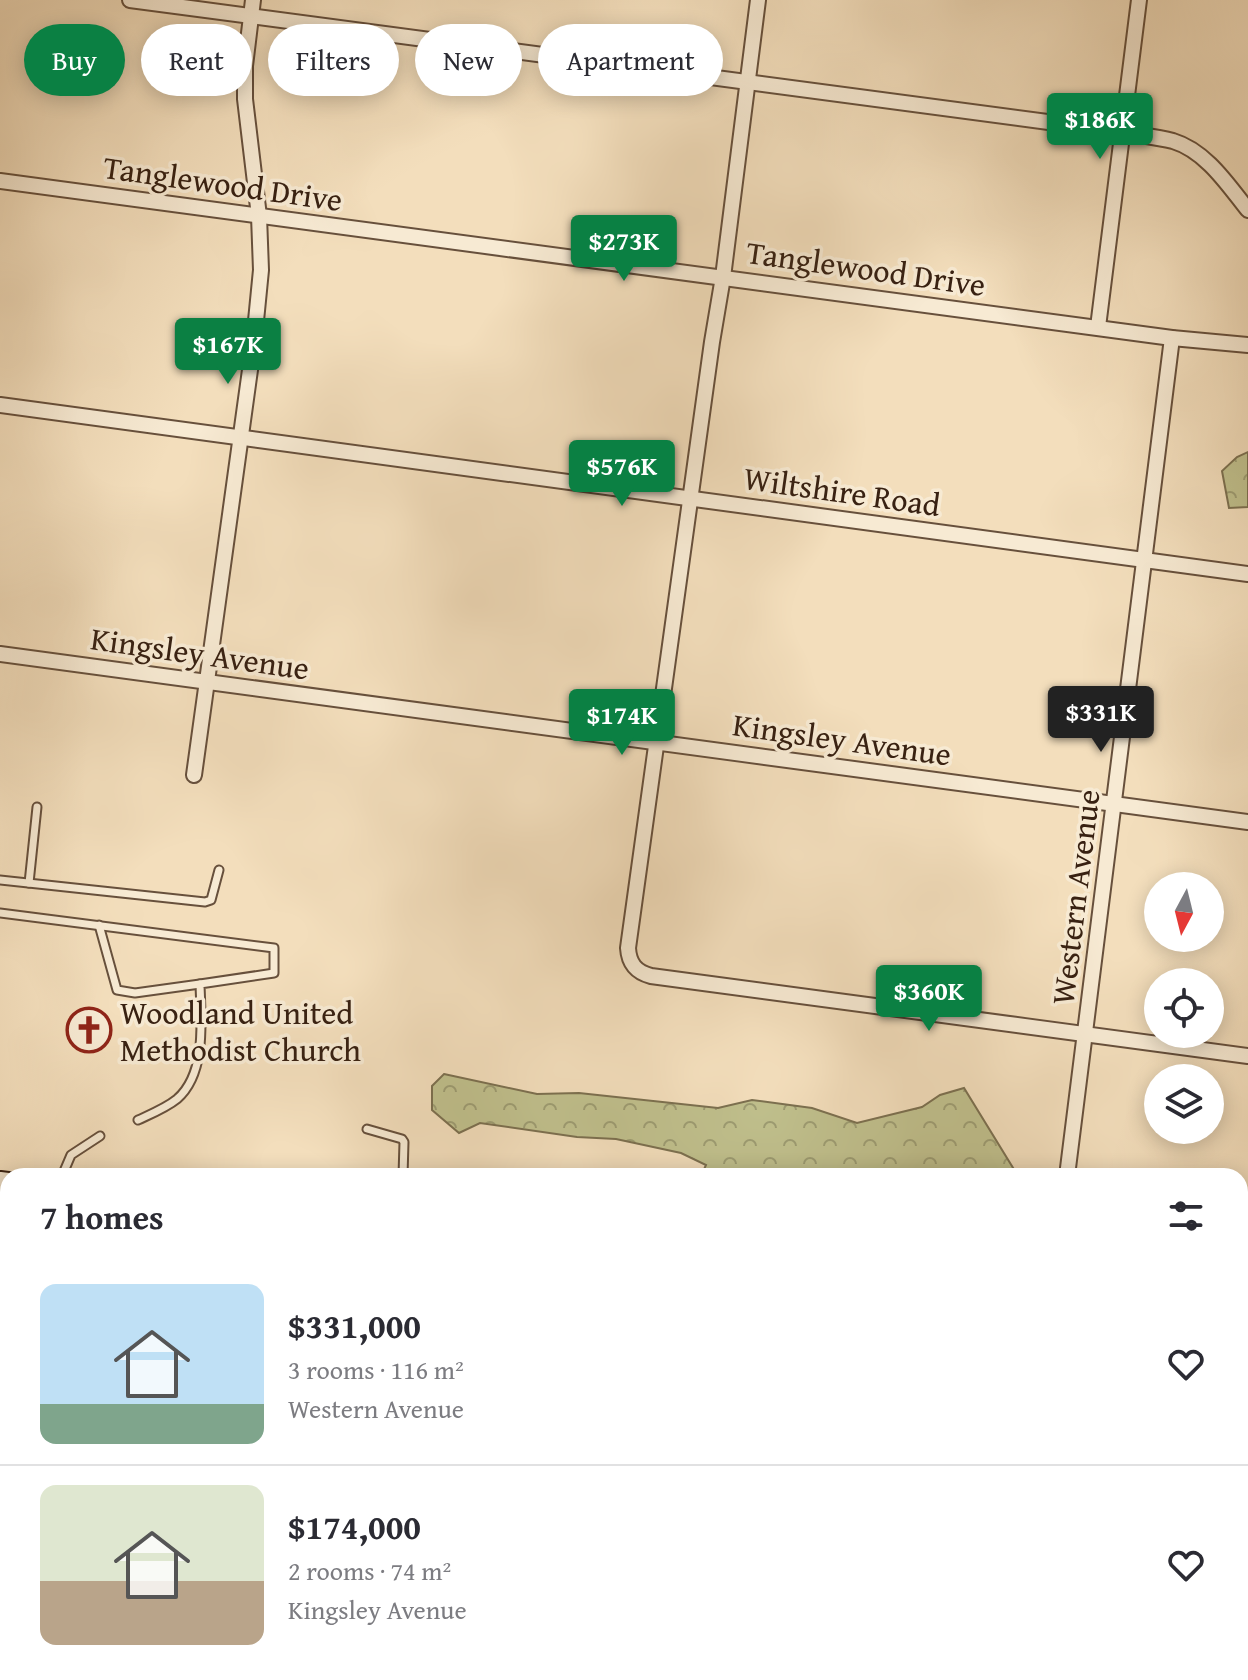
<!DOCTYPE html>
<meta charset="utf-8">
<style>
body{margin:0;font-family:"Gentium Book Plus",serif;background:#f7f7f7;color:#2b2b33;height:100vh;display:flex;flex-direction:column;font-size:30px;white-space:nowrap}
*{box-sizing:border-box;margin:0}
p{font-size:26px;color:#7c7c81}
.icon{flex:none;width:44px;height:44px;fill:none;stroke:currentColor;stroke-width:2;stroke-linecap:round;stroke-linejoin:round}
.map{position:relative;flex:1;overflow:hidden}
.side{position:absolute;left:0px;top:1168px;width:1248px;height:512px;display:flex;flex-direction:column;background:#fff;border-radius:24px 24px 0 0;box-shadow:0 4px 20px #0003}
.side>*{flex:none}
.guide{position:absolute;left:24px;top:24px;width:800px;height:72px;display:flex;gap:16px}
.needle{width:52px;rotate:187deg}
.tools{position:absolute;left:1144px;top:872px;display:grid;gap:16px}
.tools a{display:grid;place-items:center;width:80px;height:80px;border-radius:50%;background:#fff;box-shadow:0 4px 20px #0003;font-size:40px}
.price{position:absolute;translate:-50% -68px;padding:0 18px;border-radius:8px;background:#0b8043;color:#fff;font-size:26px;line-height:52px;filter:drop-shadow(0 2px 4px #0008)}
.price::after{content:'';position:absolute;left:50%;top:48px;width:24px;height:18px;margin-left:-12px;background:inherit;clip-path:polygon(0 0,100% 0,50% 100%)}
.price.active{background:#222;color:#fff}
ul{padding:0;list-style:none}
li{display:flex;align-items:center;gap:24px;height:200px;padding:0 40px}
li+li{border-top:2px solid #e1e1e2}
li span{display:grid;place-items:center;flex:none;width:224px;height:160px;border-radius:16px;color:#555}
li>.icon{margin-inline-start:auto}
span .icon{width:96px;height:96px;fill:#fffc;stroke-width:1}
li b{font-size:34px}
h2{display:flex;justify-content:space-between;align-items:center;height:96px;padding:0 40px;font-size:34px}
.tag{padding:0 28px;border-radius:36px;background:#fff;box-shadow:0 4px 20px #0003;font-size:28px;line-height:72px}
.tag.active{background:#0b8043;color:#fff}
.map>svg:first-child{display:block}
.forest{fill:url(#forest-crowns);stroke:#7c7050;stroke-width:2}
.green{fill:#c0c08d;stroke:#7c7050;stroke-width:2}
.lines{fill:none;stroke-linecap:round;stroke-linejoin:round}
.lane-casing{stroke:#67503c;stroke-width:11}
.street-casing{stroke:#67503c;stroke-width:18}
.secondary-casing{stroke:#382112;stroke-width:24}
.lane{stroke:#f7ead3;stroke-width:7}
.street{stroke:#f7ead3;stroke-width:14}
.secondary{stroke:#f7ead3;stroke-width:20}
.labels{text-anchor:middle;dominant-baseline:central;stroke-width:7;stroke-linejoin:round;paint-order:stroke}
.street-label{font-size:32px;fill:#382112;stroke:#f7ead3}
.poi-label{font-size:32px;fill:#382112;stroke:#f7ead3;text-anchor:start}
</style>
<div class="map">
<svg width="1248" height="1680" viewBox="0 0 1248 1680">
<defs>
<pattern id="forest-crowns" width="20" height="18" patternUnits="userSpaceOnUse" patternTransform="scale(2)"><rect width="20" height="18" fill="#c0c08d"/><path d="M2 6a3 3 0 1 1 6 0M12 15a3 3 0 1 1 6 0" fill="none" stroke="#9d9c72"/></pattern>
</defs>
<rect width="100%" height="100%" fill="#f3debc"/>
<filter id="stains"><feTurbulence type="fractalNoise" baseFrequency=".0025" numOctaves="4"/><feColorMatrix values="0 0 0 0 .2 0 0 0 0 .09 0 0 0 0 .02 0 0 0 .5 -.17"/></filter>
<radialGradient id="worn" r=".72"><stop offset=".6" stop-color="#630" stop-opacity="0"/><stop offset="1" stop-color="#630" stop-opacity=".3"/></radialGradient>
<g class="forest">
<path d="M1248,452V507L1229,508L1222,471L1237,457Z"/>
<path d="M444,1074L537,1094L579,1093L718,1108L752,1100L812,1108L857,1123L922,1107L940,1095L964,1088L1018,1176H701L706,1165L681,1153L616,1139L577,1137L480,1123L459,1133L432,1110V1086Z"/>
<path d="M242,1672H580L577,1680H235Z"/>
</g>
<path class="green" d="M327,1672H484L481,1680H326Z"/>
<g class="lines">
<g class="lane-casing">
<g id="lane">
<path d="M0,880L205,902L211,900L219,870"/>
<path d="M29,883L37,807"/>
<path d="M0,913L274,948V973L200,984C201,1019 207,1073 177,1099C166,1108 151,1114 138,1120"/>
<path d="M99,925L117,990L135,993L200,984"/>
<path d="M367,1129L402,1139L404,1142L403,1176"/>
<path d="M62,1176L71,1155L100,1136"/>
<path d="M168,1672L178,1680"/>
</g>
</g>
<g class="street-casing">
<g id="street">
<path d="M130,0L1123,132C1139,135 1157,137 1173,141C1206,151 1228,185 1248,210"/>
<path d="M758,0L723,277L712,342L628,948C629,964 636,972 651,976L1248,1056"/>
<path d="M0,181L1172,338L1248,345"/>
<path d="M1098,327L1139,0"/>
<path d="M0,405L1248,574"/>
<path d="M0,654L1248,822"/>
<path d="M194,775L254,341L261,270L259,216L245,99V66L253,0"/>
<path d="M1067,1176L1172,338"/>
<path d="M1240,1320L1248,1321"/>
<path d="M0,1375L8,1361"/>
<path d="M1240,1579L1248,1577"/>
<path d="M768,1672L771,1680"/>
<path d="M77,1680L84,1672"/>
<path d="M912,1680L925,1672"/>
</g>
</g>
<g class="secondary-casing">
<g id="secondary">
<path d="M0,1182L8,1183"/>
<path d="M1061,1672L1067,1680"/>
</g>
</g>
<use href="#lane" class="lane"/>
<use href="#street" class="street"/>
<use href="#secondary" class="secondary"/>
</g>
<defs>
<g id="church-ring" transform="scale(2.3)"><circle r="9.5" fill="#f7ead3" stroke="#8f2418" stroke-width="1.5"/><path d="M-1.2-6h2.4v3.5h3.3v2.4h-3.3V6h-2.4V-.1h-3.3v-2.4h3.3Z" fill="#8f2418"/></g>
</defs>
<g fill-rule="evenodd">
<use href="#church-ring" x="89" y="1030"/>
</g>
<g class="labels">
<g class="street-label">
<text transform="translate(223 183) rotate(8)">Tanglewood Drive</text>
<text transform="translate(866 268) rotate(8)">Tanglewood Drive</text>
<text transform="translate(842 491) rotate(8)">Wiltshire Road</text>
<text transform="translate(200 653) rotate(8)">Kingsley Avenue</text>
<text transform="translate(842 739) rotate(8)">Kingsley Avenue</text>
<text transform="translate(1075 897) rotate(-83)">Western Avenue</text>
</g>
<g class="poi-label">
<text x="120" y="1012">Woodland United<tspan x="120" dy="37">Methodist Church</tspan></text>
</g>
</g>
<rect width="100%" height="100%" filter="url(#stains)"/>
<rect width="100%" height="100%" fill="url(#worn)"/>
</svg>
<div class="tools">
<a><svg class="needle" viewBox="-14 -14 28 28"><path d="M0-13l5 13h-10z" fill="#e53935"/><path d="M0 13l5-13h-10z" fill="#7c7c81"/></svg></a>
<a><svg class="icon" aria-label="locate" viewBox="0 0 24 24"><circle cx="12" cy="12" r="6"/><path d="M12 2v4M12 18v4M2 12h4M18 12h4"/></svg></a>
<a><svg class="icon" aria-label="layers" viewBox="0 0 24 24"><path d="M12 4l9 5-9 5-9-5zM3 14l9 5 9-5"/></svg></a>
</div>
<b class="price" style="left:1100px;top:161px">$186K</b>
<b class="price" style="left:624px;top:283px">$273K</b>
<b class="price" style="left:228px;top:386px">$167K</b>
<b class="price" style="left:622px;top:508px">$576K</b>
<b class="price active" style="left:1101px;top:754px">$331K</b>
<b class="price" style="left:622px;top:757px">$174K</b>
<b class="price" style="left:929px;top:1033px">$360K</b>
<div class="guide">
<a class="tag active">Buy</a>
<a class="tag">Rent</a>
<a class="tag">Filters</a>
<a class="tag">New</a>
<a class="tag">Apartment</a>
</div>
<section class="side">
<h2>7 homes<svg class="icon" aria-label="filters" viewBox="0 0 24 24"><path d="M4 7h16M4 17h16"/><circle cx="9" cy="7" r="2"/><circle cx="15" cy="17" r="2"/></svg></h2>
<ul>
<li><span style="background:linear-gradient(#bfe0f5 75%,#7fa58c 0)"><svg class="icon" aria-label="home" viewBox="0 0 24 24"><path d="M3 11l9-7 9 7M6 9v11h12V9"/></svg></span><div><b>$331,000</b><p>3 rooms · 116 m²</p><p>Western Avenue</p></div><svg class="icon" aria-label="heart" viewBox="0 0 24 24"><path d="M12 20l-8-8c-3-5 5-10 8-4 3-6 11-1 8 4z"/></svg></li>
<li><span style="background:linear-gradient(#dfe7d0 60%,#b9a48a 0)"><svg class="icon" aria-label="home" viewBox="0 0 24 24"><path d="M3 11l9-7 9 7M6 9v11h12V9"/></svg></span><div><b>$174,000</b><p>2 rooms · 74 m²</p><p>Kingsley Avenue</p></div><svg class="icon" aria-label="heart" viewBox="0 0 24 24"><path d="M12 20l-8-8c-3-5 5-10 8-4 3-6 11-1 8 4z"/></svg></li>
</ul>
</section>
</div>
